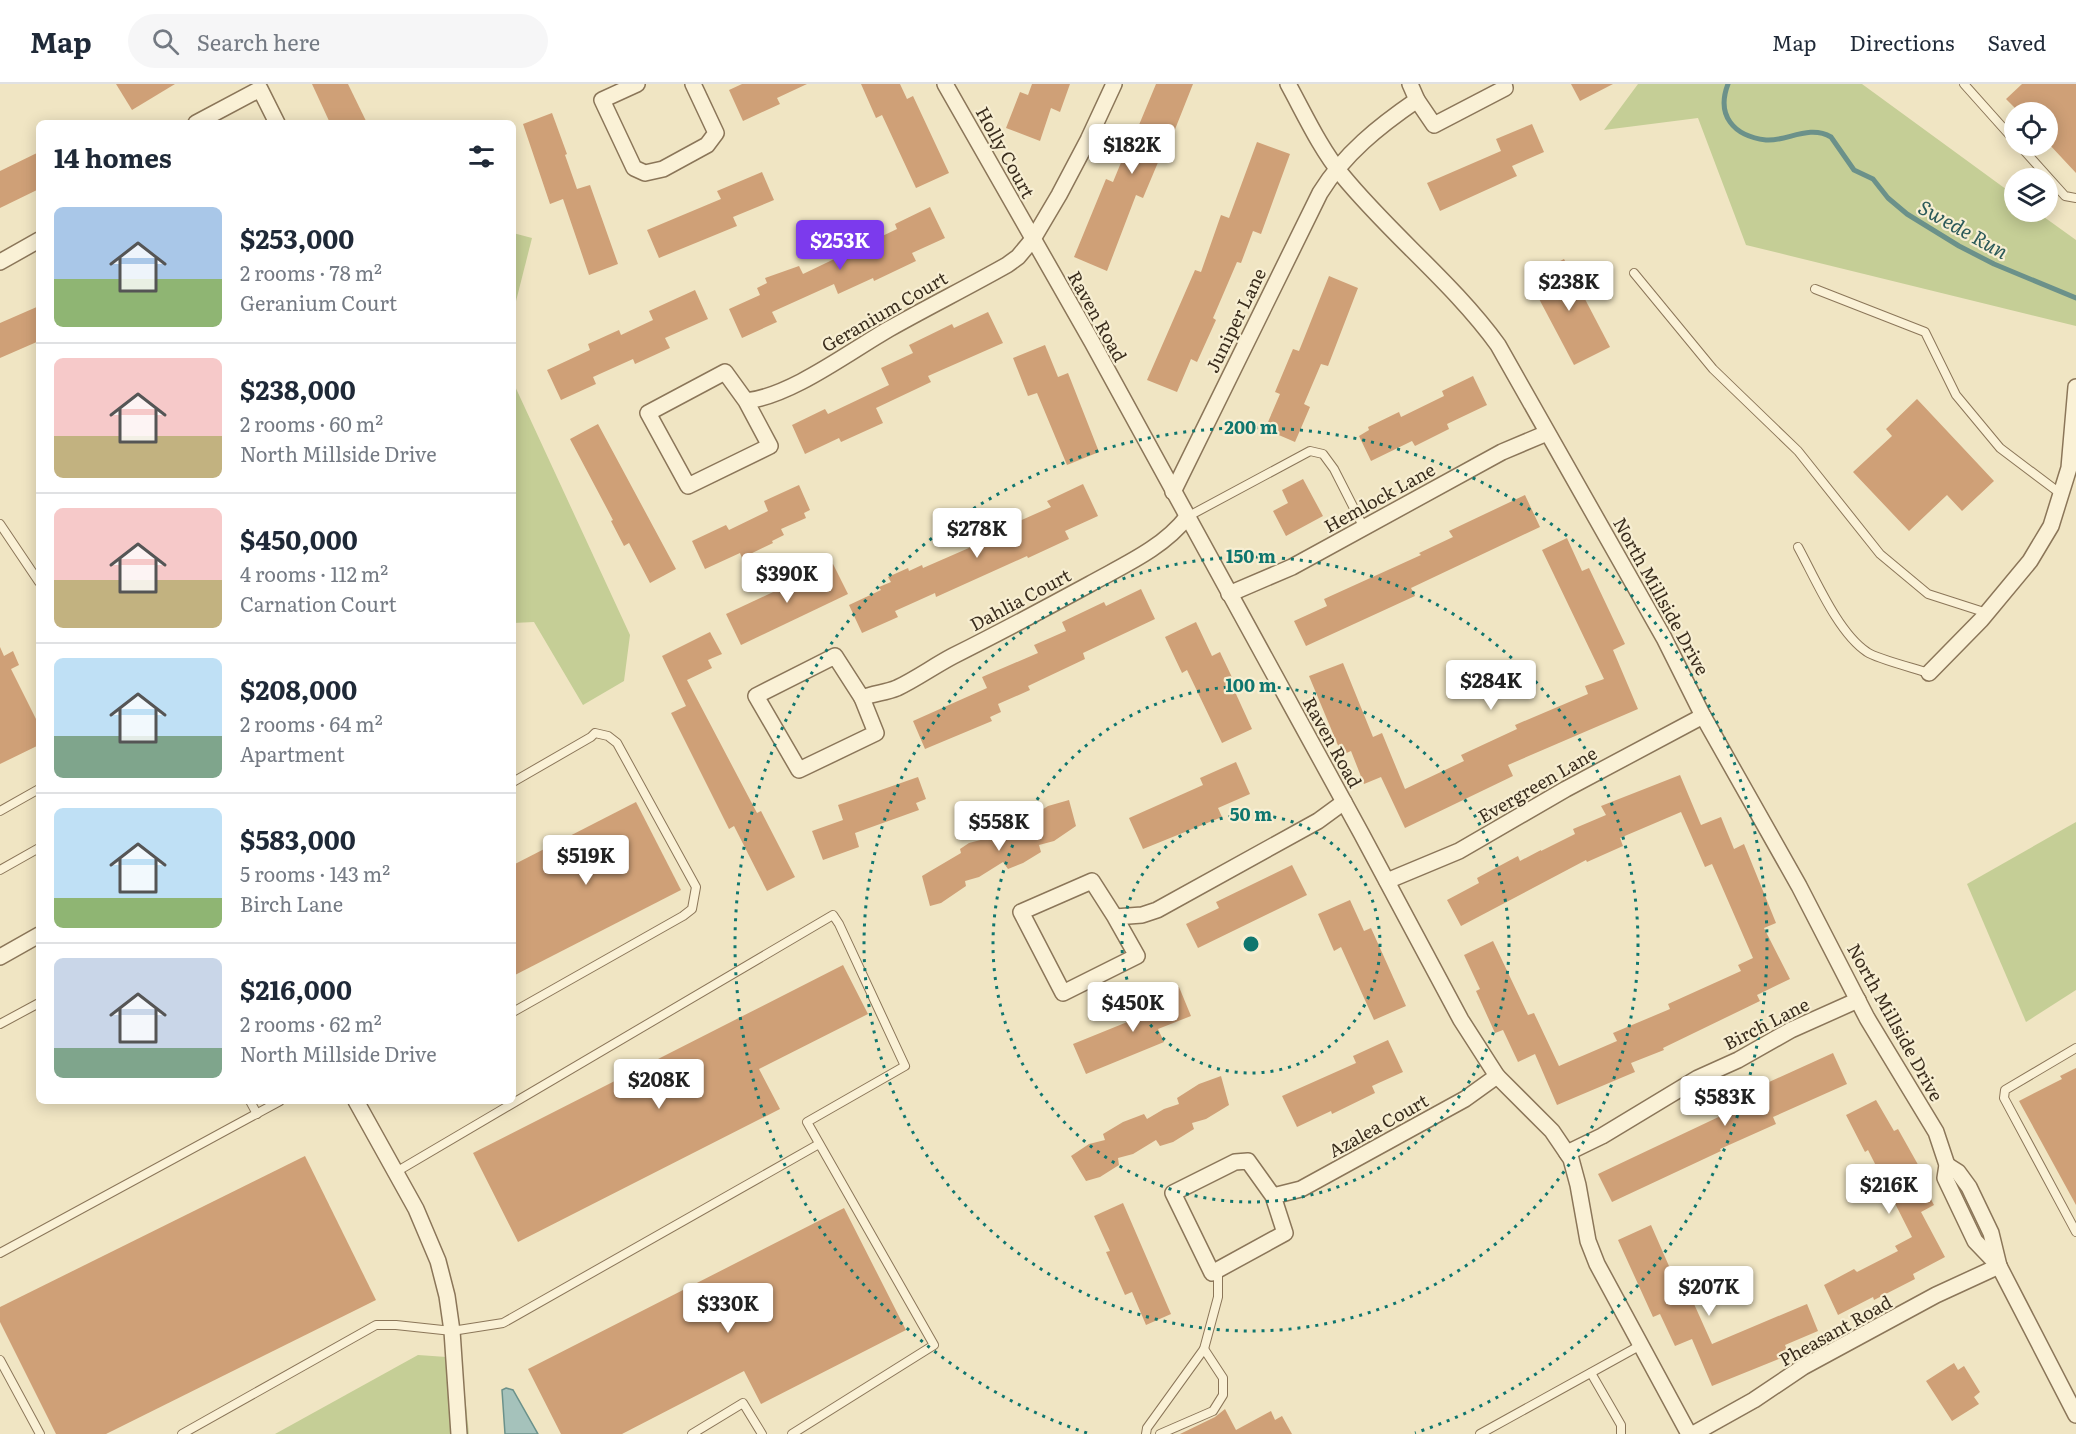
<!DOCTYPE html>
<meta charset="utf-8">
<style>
body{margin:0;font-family:Literata,serif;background:#f6f6f7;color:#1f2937;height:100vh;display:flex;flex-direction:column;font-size:22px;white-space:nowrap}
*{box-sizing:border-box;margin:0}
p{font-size:20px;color:#747a83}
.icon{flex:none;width:33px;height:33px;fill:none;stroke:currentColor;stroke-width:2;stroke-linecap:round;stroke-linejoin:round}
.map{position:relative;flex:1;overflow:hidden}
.panel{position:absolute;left:36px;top:36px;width:480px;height:984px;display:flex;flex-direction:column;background:#fff;border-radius:9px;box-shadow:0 3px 15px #0003}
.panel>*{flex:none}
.buttons{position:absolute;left:2004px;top:18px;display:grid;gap:12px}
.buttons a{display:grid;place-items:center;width:54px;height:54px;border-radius:50%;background:#fff;box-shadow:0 3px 15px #0003;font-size:30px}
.price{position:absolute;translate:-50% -51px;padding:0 14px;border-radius:6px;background:#fff;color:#222;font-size:20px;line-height:39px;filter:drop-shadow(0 2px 3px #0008)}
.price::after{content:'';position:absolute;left:50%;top:36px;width:18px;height:14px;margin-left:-9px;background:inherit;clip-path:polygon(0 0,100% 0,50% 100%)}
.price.current{background:#7c3aed;color:#fff}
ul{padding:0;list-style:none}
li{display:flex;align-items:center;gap:18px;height:150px;padding:0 18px}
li+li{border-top:2px solid #e0e1e3}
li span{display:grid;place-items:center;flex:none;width:168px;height:120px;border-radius:9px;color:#555}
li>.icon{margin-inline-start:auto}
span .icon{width:72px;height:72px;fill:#fffc;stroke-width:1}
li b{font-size:26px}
h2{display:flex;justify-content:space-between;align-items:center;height:72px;padding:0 18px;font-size:26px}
header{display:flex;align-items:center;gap:36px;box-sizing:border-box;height:84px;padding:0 30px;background:#fff;border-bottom:2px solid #e0e1e3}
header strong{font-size:28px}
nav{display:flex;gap:33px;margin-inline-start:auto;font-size:21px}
.search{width:420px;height:54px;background:#f6f6f7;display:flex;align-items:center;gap:15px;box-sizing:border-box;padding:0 21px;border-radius:33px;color:#747a83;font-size:22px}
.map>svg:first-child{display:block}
.green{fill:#c5ce96}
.water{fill:#a5c2bb;stroke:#6b918a;stroke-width:1.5}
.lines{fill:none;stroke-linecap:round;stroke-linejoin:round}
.stream{stroke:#6b918a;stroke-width:5}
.building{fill:#cfa077}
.service-casing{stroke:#8b7659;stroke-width:10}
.minor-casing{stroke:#8b7659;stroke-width:18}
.service{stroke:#faf1d6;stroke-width:8}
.minor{stroke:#faf1d6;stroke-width:15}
.ring{fill:none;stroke:#0f766e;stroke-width:3;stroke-dasharray:3 6}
.labels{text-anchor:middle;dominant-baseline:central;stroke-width:4.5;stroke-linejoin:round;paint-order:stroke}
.street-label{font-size:18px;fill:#3a2d1d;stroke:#f7eed2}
.water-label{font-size:20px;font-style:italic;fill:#2c5a5a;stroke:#f7eed2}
.centre{fill:#0f766e;stroke:#f7eed2;stroke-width:3}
.ring-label{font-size:18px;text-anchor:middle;font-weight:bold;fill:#0f766e;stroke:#f7eed2;stroke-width:4.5;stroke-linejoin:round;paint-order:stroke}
</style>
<header>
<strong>Map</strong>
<div class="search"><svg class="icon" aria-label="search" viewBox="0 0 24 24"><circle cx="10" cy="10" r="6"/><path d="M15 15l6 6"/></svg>Search here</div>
<nav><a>Map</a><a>Directions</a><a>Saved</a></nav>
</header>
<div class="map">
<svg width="2076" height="1350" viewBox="0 0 2076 1350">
<rect width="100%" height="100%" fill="#f0e5c3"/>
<g class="green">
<path d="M1638,0H1862L2014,111V128H2037L2076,156V242L1746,161L1698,34L1604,46Z"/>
<path d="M513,149L532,154L513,229Z"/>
<path d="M513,298L630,551L624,597L583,621L534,538L513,539Z"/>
<path d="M2076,738V906L2026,938L1967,800Z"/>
<path d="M418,1271L461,1274L469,1350H275Z"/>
</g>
<path class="water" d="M506,1304L513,1306L538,1350H505L502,1306Z"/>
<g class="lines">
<path class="stream" d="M1728,0C1716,31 1733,52 1766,56C1786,58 1809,40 1831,53L1854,86L1873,95L1888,114L1907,130L1959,162L1994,180L2076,214"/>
</g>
<g class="building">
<path d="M116,0H175L132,26Z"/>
<path d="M312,0H348L367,39H330Z"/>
<path d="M742,0H807L777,14L780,20L743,37L729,6Z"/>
<path d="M861,0H900L907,15L913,12L949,89L916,104L882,31L876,34Z"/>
<path d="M1032,0H1070L1060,28L1051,24L1040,57L1006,44L1020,8L1028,11Z"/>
<path d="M1156,0H1193L1170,58L1167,57L1143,114L1136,111L1107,187L1074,173L1106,95L1113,98L1127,64L1129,65Z"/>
<path d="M1571,0H1613L1580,17Z"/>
<path d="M2022,0H2076V89L2048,59V28H2019L2006,15Z"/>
<path d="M552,29L567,70L565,71L577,105L590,101L618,180L589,191L563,115L550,120L523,40Z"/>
<path d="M1532,40L1544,68L1512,82L1517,92L1440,127L1427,99L1501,67L1496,55Z"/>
<path d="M1257,58L1290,70L1261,150L1253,147L1241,179L1237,178L1213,234L1216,236L1197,278L1191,275L1177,308L1147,296L1195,186L1201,188L1221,131L1229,134Z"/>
<path d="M39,68V105L0,124V87Z"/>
<path d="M762,88L774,116L733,133L737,142L659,174L647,146L721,115L717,107Z"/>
<path d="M930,123L945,154L912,169L916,177L874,197L873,194L838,210L834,200L772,228L777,238L742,254L729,225L760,211L757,204L767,199L765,194L799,182L803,190L897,145L895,140Z"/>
<path d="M1564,175L1610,263L1574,281L1528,194Z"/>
<path d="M1329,192L1358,204L1328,282L1321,280L1304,320L1310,323L1295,358L1265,345L1280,310L1275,308L1293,265L1299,267Z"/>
<path d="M695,206L708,235L665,254L670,264L635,280L633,275L593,293L596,300L561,316L547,286L590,266L588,260L619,246L621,251L653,236L649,227Z"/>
<path d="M39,222V257L0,274V239Z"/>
<path d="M988,228L1003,259L928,292L931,298L876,324L883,339L841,358L839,354L805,370L792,341L825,325L828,330L889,301L881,284L913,269L909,261L952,240L954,244Z"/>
<path d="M1045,261L1058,293L1068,289L1099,368L1067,381L1037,309L1028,312L1013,274Z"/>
<path d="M1473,292L1487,321L1447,340L1449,345L1415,362L1412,357L1371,377L1359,352L1369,346L1368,343L1399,328L1401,333L1444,312L1442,307Z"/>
<path d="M1917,315L1994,397L1962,427L1947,411L1909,447L1853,388L1892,352L1886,345Z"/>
<path d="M598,340L676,485L650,499L629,459L624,462L611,437L613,436L570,355Z"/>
<path d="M1303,395L1323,432L1286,452L1273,427L1288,419L1282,406Z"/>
<path d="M1083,400L1098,432L1065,447L1069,455L1028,474L1027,472L936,513L935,509L895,527L898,533L862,549L849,521L881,506L879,503L891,498L888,493L908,484L909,487L922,481L923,484L978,460L976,456L1051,423L1047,417Z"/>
<path d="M799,401L810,426L804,429L806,434L781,445L784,451L772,457L773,459L742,474L740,469L705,485L692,457L726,441L729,446L768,427L764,417Z"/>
<path d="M1525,411L1540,443L1411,504L1415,512L1306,562L1294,537L1327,522L1324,515L1421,471L1419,469L1453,453L1449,447Z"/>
<path d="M1567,454L1582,487L1589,484L1625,560L1613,566L1638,625L1508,681L1513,692L1405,744L1381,693L1364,700L1351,667L1342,671L1309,592L1343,579L1373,653L1382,649L1405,705L1464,677L1461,671L1517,645L1515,641L1588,610L1585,602L1604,595L1542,466Z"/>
<path d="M833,480L848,510L741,561L726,530Z"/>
<path d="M1141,505L1155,535L1083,569L1085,575L1028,602L1030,606L998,620L1001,628L990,633L992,637L925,665L913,637L987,604L982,593L1038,569L1034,561L1066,547L1062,538L1104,518L1106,522Z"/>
<path d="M1196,538L1212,572L1220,568L1239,608L1236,610L1252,645L1222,659L1187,586L1182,589L1165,553Z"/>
<path d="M710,548L722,570L708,576L712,584L687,596L757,729L761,727L795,793L767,807L734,742L729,745L671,629L686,622L662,572Z"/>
<path d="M0,563L4,572L13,567L19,581L11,585L39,641V661L0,680Z"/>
<path d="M1236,678L1250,710L1218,724L1222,733L1143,765L1129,734L1203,701L1200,694Z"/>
<path d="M1680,691L1701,741L1721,733L1734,765L1744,760L1776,839L1764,844L1790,895L1757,911L1760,917L1663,964L1664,966L1631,979L1635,988L1557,1021L1535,970L1518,978L1503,946L1495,949L1476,907L1480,905L1464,871L1493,857L1528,931L1534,929L1559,982L1617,957L1613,949L1670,925L1668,920L1741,887L1738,881L1753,874L1712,780L1705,783L1681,728L1620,754L1623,762L1587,778L1586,776L1461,842L1447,816L1479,799L1477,794L1518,772L1520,777L1541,766V767L1575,750L1573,745L1606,731L1601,722Z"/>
<path d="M918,693L926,715L916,719L919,726L855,749L859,763L823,776L812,747L843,736L838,721Z"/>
<path d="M1069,716L1076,742L1054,757L1039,761L1041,768L1023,779L1008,785L1003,778L979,793L965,797L966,802L941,819L930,822L922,792L961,769L960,765L969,759L992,753L994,757L1048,722Z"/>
<path d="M636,718L681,806L513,892V781Z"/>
<path d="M1292,781L1307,811L1198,864L1186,840L1219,824L1216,818Z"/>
<path d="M1350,816L1364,847L1371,844L1406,922L1374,936L1341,863L1334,867L1318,830Z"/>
<path d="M843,881L868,930L759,985L780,1025L518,1158L473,1069Z"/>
<path d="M1179,903L1191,932L1158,945L1164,958L1086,990L1073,960L1147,930L1142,918Z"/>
<path d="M1388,956L1403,988L1372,1002L1375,1009L1332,1030L1331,1027L1297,1043L1282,1012L1356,979L1353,972Z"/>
<path d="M1833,969L1847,1000L1773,1033L1776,1040L1720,1065L1721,1067L1612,1118L1598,1090L1727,1029L1723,1019Z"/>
<path d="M2076,984V1121L2019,1017L2062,995L2060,992Z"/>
<path d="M1221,992L1229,1021L1206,1035L1192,1039L1194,1045L1173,1058L1160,1062L1156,1056L1133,1070L1118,1074L1119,1081L1100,1093L1086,1097L1071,1072L1089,1060L1105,1056L1103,1050L1123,1038L1144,1030L1147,1035L1164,1025L1179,1020L1177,1014L1199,1000Z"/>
<path d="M1876,1016L1894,1047L1898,1045L1921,1086L1917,1089L1934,1121L1921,1128L1945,1173L1913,1190L1915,1195L1874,1216L1873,1213L1838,1231L1824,1201L1854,1185L1857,1188L1898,1167L1895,1162L1912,1153L1868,1066L1865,1068L1846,1031Z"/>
<path d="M305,1072L376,1216L106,1350H56L0,1238V1223Z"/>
<path d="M1123,1119L1171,1230L1146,1241L1132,1208L1125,1211L1106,1168L1110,1167L1094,1132Z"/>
<path d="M844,1124L906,1246L761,1320L744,1287L622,1350H561L528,1285Z"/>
<path d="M1651,1141L1683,1214L1690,1211L1712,1260L1807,1220L1818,1247L1785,1261L1789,1271L1712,1302L1692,1255L1675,1262L1660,1230L1653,1233L1618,1156Z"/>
<path d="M1954,1279L1958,1286L1964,1282L1980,1308L1974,1313L1979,1320L1952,1337L1926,1297Z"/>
<path d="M1225,1325L1236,1346L1271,1327L1275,1336L1282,1332L1292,1350H1180L1215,1333Z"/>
</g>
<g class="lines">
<g class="service-casing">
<g id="service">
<path d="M1964,0L2014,56"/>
<path d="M2020,62L2065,112L2076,114"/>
<path d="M1634,189L1713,285L1798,367L1880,470L1928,510L1987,529"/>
<path d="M1815,205L1925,248L1956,311L2000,364L2061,410"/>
<path d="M1187,433L1310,367L1323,370L1334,385L1364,444"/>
<path d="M0,440L39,498"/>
<path d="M1798,463C1815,494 1838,549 1867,568C1877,575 1914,584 1929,589"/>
<path d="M513,698L591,653L595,649L608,652L617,659L696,803L692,825L683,832L513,928"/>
<path d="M0,727L39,705"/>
<path d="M0,786L39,764"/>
<path d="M0,940L39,919"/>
<path d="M2076,964L2005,1006L2004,1014L2076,1148"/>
<path d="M250,1017L257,1030"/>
<path d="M396,1088L833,831L839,840L905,982L807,1038L934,1261L792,1350"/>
<path d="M0,1169L280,1017"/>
<path d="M0,1276L40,1350"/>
<path d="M1591,1289L1621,1341V1350"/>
<path d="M182,1350L376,1241H396L452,1247L503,1239L819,1060"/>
<path d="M692,1350L743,1319L762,1350"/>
<path d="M1146,1350L1147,1344L1204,1265L1218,1213V1185"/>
<path d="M1160,1350L1213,1327L1223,1311V1294L1204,1265"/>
<path d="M1480,1350L1641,1261"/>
</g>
</g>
<g class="minor-casing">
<g id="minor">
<path d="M637,0L602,16L634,84L645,89L663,85L707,61L716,49L693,0"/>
<path d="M945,0L1092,258L1361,749L1461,936L1497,992L1552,1047L1571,1075L1578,1101L1588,1157L1597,1180L1689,1350"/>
<path d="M1288,0C1305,31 1320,64 1342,91C1391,151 1453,199 1498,261L1664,554L1703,632L1799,802L1867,934L1936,1048L1947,1081L1945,1094L1975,1157L1999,1182"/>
<path d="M1410,0L1417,16L1434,41L1505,4L1504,0"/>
<path d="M196,39L260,5L277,39"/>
<path d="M0,178L39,156"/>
<path d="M746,317L770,362L688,402L648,329L725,288L746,317C791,312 849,268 889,245C928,223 968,203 1007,181L1018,173L1033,155L1059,111L1088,56L1114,0"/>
<path d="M1173,408L1320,109C1344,70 1379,42 1417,16"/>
<path d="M1229,510L1292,483L1502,368L1547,349"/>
<path d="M835,572L862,614L876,649L799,686L756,612Z"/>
<path d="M1929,589L1981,536L2030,477L2051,442L2069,384L2076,303"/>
<path d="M862,614C874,609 885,609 897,604C916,595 934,582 953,572C999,549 1044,525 1090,500C1124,481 1163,464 1187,433"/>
<path d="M1387,797L1459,767L1566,705L1703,632"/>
<path d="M1115,833L1137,872L1063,909L1021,828L1092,797L1115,833L1142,831L1157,826L1318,737L1344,718"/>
<path d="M0,873L39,851"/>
<path d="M356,1017L416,1125L438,1177L447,1212L452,1247L459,1350"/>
<path d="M1567,1069L1602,1052L1698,994L1738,976L1791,946L1858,916"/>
<path d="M1947,1081L1958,1088L1969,1103L1991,1149L1999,1182L2076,1331"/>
<path d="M1273,1112L1285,1149L1212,1189L1173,1109L1235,1078L1248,1077L1273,1112L1301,1105L1465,1015L1497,992"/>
<path d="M1693,1350L1754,1316L1803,1283L1936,1211L1999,1182"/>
</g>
</g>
<use href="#service" class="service"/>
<use href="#minor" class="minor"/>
</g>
<g class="ring">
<circle cx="1251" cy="860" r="129"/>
<circle cx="1251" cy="860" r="258"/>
<circle cx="1251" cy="860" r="387"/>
<path d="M1087 1349A516 516 0 1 1 1415 1349"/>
</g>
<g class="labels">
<g class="street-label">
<text transform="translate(1006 68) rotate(61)">Holly Court</text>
<text transform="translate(884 227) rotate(-30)">Geranium Court</text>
<text transform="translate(1098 232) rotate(61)">Raven Road</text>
<text transform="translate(1235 236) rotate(-64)">Juniper Lane</text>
<text transform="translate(1379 413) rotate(-29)">Hemlock Lane</text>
<text transform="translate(1662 512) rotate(61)">North Millside Drive</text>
<text transform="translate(1020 515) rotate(-28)">Dahlia Court</text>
<text transform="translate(1333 658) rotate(61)">Raven Road</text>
<text transform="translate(1537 700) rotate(-30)">Evergreen Lane</text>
<text transform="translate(1896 938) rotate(61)">North Millside Drive</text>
<text transform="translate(1766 939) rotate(-27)">Birch Lane</text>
<text transform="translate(1378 1041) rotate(-29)">Azalea Court</text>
<text transform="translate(1835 1246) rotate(-29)">Pheasant Road</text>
</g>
<g class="water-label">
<text transform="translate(1964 144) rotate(29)">Swede Run</text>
</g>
</g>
<circle cx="1251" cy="860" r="9" class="centre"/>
<g class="ring-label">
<text x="1251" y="350">200 m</text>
<text x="1251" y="479">150 m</text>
<text x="1251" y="608">100 m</text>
<text x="1251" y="737">50 m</text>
</g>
</svg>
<div class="buttons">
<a><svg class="icon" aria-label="locate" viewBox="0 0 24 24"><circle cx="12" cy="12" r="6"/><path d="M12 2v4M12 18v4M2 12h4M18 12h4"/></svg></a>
<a><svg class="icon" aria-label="layers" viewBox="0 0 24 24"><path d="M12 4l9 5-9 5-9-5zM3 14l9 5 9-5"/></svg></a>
</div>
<b class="price" style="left:1132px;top:91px">$182K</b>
<b class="price current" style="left:840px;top:187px">$253K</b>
<b class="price" style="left:1569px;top:228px">$238K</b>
<b class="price" style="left:977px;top:475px">$278K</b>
<b class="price" style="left:787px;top:520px">$390K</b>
<b class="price" style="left:1491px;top:627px">$284K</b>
<b class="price" style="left:999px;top:768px">$558K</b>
<b class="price" style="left:586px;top:802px">$519K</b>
<b class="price" style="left:1133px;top:949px">$450K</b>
<b class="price" style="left:659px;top:1026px">$208K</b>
<b class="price" style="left:1725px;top:1043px">$583K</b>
<b class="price" style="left:1889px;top:1131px">$216K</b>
<b class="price" style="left:1709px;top:1233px">$207K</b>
<b class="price" style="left:728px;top:1250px">$330K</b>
<section class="panel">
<h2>14 homes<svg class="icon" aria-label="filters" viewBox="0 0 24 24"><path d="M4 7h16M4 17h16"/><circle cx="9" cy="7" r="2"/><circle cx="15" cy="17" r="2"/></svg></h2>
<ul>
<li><span style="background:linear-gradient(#a9c7e8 60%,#8fb573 0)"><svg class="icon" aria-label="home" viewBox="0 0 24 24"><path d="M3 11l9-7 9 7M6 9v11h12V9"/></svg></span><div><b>$253,000</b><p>2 rooms · 78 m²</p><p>Geranium Court</p></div></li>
<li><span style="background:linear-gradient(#f6c9c9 65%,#c2b280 0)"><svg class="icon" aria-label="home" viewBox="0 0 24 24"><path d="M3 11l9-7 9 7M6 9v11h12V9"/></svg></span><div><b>$238,000</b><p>2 rooms · 60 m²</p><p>North Millside Drive</p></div></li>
<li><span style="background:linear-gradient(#f6c9c9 60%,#c2b280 0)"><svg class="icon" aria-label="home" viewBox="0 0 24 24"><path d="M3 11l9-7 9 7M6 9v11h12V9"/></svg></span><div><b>$450,000</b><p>4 rooms · 112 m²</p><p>Carnation Court</p></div></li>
<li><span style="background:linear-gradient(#bfe0f5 65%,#7fa58c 0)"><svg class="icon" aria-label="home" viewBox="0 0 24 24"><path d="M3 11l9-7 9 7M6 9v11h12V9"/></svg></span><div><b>$208,000</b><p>2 rooms · 64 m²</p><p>Apartment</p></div></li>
<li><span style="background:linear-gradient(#bfe0f5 75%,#8fb573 0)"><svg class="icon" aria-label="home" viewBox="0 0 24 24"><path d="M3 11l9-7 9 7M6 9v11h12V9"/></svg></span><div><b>$583,000</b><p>5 rooms · 143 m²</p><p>Birch Lane</p></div></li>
<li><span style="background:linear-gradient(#c9d6e8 75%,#7fa58c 0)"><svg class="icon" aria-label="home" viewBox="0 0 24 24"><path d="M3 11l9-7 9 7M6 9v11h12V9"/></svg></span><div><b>$216,000</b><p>2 rooms · 62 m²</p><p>North Millside Drive</p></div></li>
</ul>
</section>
</div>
